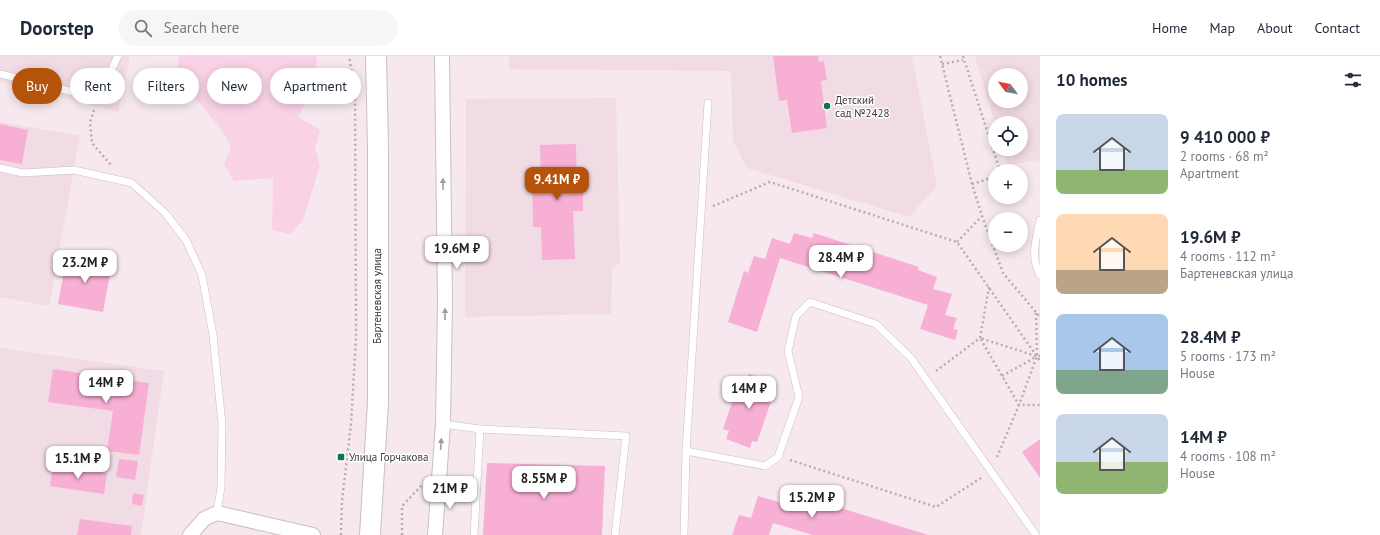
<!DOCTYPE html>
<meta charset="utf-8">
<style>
body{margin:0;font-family:"PT Sans",sans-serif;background:#f6f6f7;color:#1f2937;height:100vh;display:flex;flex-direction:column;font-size:15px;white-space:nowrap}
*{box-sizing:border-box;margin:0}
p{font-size:13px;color:#747a83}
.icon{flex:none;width:22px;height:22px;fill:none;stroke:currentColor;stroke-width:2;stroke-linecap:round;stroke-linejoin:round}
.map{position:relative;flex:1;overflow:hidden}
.details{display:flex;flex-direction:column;background:#fff;width:340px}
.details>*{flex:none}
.hud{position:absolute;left:12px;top:12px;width:380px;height:36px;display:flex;gap:8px}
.needle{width:26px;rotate:302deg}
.controls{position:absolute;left:988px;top:12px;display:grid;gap:8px}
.controls a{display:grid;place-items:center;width:40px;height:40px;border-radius:50%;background:#fff;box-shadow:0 2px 10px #0003;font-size:20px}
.price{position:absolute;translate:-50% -34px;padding:0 9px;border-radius:8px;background:#fff;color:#222;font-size:13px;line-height:26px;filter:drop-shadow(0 1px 2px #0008)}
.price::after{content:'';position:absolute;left:50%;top:24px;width:12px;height:9px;margin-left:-6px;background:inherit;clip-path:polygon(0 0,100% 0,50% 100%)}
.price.selected{background:#b45309;color:#fff}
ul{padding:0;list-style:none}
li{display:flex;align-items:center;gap:12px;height:100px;padding:0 16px}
li span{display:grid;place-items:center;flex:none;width:112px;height:80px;border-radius:8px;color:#555}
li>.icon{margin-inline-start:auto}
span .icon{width:48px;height:48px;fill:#fffc;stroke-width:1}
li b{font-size:17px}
h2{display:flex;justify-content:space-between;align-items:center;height:48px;padding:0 16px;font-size:17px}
.tag{padding:0 14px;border-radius:18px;background:#fff;box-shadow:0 2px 10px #0003;font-size:14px;line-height:36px}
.tag.selected{background:#b45309;color:#fff}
header{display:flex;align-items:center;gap:24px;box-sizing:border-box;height:56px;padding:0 20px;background:#fff;border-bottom:1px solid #e0e1e3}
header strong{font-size:19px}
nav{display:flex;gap:22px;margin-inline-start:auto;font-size:14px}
.search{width:280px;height:36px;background:#f6f6f7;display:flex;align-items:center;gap:10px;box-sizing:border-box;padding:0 14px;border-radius:22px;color:#747a83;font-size:15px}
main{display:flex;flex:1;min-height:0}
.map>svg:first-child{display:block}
.built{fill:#f1dbe5;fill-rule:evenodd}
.green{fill:#f9d2e5}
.building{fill:#f8afd4}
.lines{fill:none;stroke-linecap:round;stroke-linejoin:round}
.service-casing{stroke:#cbbec4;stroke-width:8}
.minor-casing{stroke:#cbbec4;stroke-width:16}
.secondary-casing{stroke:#cbbec4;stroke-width:22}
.path{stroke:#b7acb1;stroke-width:2.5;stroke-dasharray:2 3;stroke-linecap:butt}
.service{stroke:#fff;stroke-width:7}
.minor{stroke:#fff;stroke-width:14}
.secondary{stroke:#fff;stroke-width:20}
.oneway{fill:#9e9c9e}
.poi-dot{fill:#0a754e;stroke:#fff;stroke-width:1.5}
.labels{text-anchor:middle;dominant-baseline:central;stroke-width:3;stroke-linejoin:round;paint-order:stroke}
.poi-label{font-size:11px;fill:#3e393c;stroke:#fff;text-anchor:start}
.street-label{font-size:11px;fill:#3e393c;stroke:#fff}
</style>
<header>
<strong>Doorstep</strong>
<div class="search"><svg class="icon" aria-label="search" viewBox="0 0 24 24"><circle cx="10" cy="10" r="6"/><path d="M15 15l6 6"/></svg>Search here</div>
<nav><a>Home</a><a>Map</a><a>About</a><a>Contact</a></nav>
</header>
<main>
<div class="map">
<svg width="1040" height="479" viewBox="0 0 1040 479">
<rect width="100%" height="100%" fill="#f6e8ee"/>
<g class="built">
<path d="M0,0H130L118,56L0,26Z"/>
<path d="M509,0H912L937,130L909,161L747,112L733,85L731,15L509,13Z"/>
<path d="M975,0H1040V104L1008,109L1003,93H1021V67H995ZM995,19H1021V45H995Z"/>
<path d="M616,42L620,207L612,212L611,258L465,261L466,43Z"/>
<path d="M0,66L80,80L49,250L0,241Z"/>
<path d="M0,292L164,315L141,479H0Z"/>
</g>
<path class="green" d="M179,0H317L315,29L298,61L320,74L315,92L320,110L303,164L290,178L272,174L273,122L234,125L224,108L231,91L222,74L176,19Z"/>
<g class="building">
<path d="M773,0H818L819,6L824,5L827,24L821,25L827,72L792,77L787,44L779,45Z"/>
<path d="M0,68L28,74L22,108L0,104Z"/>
<path d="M576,88L577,136H583V155H573L575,203L542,204L541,171H533L532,123L541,122L540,89Z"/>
<path d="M794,177L812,182L814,177L919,211L918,214L937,221L933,233L952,238L945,259L957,262L953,273L958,274L955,284L920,273L928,249L780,202L757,276L728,266L744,215L748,217L754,200L765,203L772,182L790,188Z"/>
<path d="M67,199L112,207L103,256L58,248Z"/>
<path d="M53,313L149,327L139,399L107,395L113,355L48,346Z"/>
<path d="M749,318L773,326L771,333L775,334L757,386L752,385L750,392L726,383L729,375L723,373L740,323L746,325Z"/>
<path d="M1040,383V422L1022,396Z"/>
<path d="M119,403L138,405L135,424L116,421Z"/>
<path d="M487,407L605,410L602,479H483Z"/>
<path d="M53,409L107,417L104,438L50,430Z"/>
<path d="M786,435L928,479H813L773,467L769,479H732L739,459L751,462L758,440L782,447Z"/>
<path d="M133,437L144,439L142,450L132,448Z"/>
<path d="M80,463L132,470L131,479H77Z"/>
</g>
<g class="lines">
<g class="service-casing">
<g id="service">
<path d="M0,18L98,42L118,0"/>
<path d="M0,112L23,117L74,114L132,127L166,158L186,184L202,219L213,279L222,368L221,431L217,457"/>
<path d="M1040,164C1036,184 1030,200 1040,219"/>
<path d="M443,368L480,373"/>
<path d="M686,395L765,410L778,401L799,341L788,295L796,260L810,246L876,268L911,302L1036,479"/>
<path d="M474,479L480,373L626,380L615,479"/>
<path d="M684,479L686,395L708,47"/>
</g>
</g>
<g class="minor-casing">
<g id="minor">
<path d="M190,479L204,463L217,457L313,479"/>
<path d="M435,479L443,368L445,245L442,0"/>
</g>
</g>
<g class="secondary-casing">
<path id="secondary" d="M370,479L378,346V92L376,0"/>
</g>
<g class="path">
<path d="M940,0L972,128L982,160L1003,217L1040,261"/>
<path d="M963,0L1000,115"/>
<path d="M942,8L963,4"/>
<path d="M94,54L90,66L92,87L111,109"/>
<path d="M972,128L995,121"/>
<path d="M713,150L770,126L957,186L1040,305"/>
<path d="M957,186L982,160"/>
<path d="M1036,257L1037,300"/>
<path d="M1036,300L980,282L1019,349H1040"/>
<path d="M936,315L980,282L989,231"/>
<path d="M1002,320L1036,301"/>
<path d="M997,401L1019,349L1037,300H1040"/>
<path d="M790,404L936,451L981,422"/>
<path d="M341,479L342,445L351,368L356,282L355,35L349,0"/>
<path d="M402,479V450L423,428"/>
</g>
<use href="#service" class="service"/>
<use href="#minor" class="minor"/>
<use href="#secondary" class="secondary"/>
</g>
<defs><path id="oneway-solid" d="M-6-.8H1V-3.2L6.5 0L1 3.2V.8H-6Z"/></defs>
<g class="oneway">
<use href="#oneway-solid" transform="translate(443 128) rotate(-91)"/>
<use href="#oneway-solid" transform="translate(445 258) rotate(-89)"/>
<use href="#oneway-solid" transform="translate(441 388) rotate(-86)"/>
</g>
<g class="poi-dot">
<circle cx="827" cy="50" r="4"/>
<rect x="337" y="397" width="8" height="8" rx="2"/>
</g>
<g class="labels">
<g class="poi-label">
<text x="835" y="44">Детский<tspan x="835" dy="13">сад №2428</tspan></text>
<text x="349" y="401">Улица Горчакова</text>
</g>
<g class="street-label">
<text transform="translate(377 240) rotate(-90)">Бартеневская улица</text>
</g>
</g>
</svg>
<div class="controls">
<a><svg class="needle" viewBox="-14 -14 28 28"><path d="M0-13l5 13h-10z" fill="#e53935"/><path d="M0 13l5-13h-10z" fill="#747a83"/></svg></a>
<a><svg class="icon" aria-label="locate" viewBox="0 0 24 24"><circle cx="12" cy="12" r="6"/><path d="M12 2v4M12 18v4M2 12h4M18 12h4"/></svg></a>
<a>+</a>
<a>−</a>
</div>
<b class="price selected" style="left:557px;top:145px">9.41M ₽</b>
<b class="price" style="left:457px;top:214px">19.6M ₽</b>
<b class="price" style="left:841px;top:223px">28.4M ₽</b>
<b class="price" style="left:85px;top:228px">23.2M ₽</b>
<b class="price" style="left:106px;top:348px">14M ₽</b>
<b class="price" style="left:749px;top:354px">14M ₽</b>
<b class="price" style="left:78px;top:424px">15.1M ₽</b>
<b class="price" style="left:544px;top:444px">8.55M ₽</b>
<b class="price" style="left:450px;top:454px">21M ₽</b>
<b class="price" style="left:812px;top:463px">15.2M ₽</b>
<div class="hud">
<a class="tag selected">Buy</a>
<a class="tag">Rent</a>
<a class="tag">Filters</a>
<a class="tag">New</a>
<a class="tag">Apartment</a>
</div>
</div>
<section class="details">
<h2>10 homes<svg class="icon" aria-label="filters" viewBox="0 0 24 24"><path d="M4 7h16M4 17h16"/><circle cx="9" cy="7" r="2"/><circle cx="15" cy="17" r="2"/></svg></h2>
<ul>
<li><span style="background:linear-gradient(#c9d6e8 70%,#8fb573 0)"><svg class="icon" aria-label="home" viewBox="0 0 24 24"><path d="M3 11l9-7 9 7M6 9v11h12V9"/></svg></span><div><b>9 410 000 ₽</b><p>2 rooms · 68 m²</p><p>Apartment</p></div></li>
<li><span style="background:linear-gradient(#ffd9b3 70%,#b9a48a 0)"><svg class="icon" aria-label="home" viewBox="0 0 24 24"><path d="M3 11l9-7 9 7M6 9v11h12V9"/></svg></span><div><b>19.6M ₽</b><p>4 rooms · 112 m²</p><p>Бартеневская улица</p></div></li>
<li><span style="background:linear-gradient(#a9c7e8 70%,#7fa58c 0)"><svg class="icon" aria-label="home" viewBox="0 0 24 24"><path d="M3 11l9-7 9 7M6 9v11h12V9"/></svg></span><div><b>28.4M ₽</b><p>5 rooms · 173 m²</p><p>House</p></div></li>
<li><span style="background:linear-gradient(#c9d6e8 60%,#8fb573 0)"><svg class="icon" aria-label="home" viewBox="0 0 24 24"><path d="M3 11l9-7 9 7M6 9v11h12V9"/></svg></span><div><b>14M ₽</b><p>4 rooms · 108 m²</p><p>House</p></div></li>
</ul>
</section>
</main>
